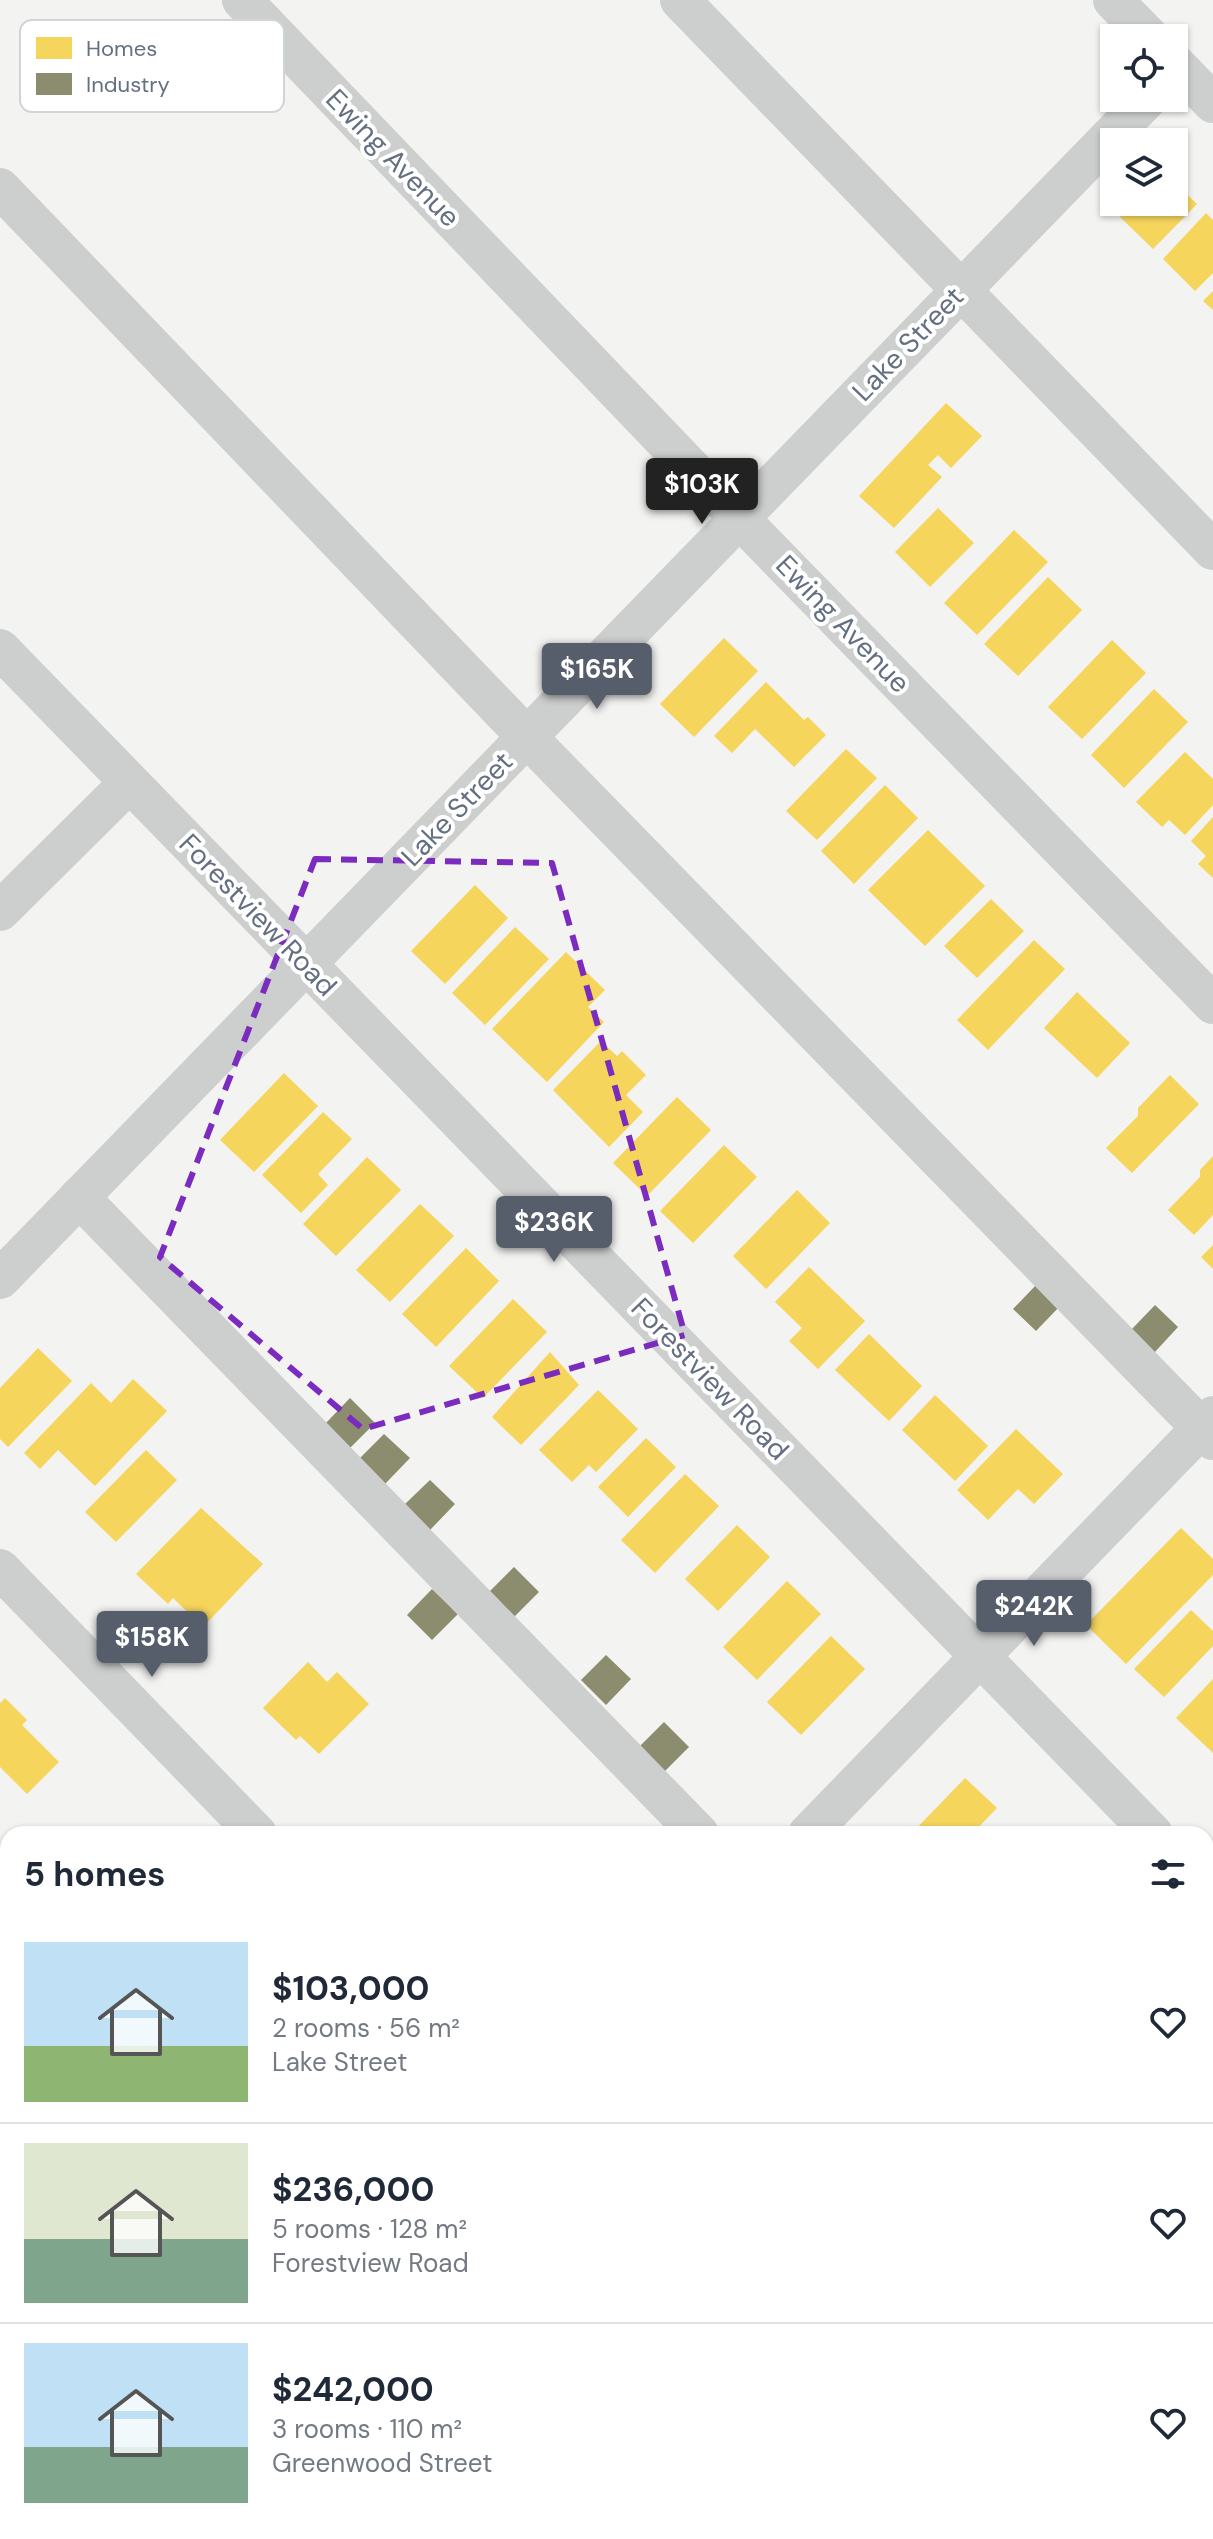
<!DOCTYPE html>
<meta charset="utf-8">
<style>
body{margin:0;font-family:"DM Sans",sans-serif;background:#f2f2f3;color:#1f2937;height:100vh;display:flex;flex-direction:column;font-size:30px;white-space:nowrap}
*{box-sizing:border-box;margin:0}
p{font-size:26px;color:#747a83}
.icon{flex:none;width:44px;height:44px;fill:none;stroke:currentColor;stroke-width:2;stroke-linecap:round;stroke-linejoin:round}
.map{position:relative;flex:1;overflow:hidden}
.side{position:absolute;left:0px;top:1826px;width:1214px;height:714px;display:flex;flex-direction:column;background:#fff;border-radius:24px 24px 0 0;box-shadow:0 2px 6px #0004}
.side>*{flex:none}
.buttons{position:absolute;left:1100px;top:24px;display:grid;gap:16px}
.buttons a{display:grid;place-items:center;width:88px;height:88px;border-radius:0px;background:#fff;box-shadow:0 2px 6px #0004;font-size:40px}
.price{position:absolute;translate:-50% -68px;padding:0 18px;border-radius:8px;background:#555e6a;color:#fff;font-size:26px;line-height:52px;filter:drop-shadow(0 2px 4px #0008)}
.price::after{content:'';position:absolute;left:50%;top:48px;width:24px;height:18px;margin-left:-12px;background:inherit;clip-path:polygon(0 0,100% 0,50% 100%)}
.price.on{background:#222;color:#fff}
ul{padding:0;list-style:none}
li{display:flex;align-items:center;gap:24px;height:200px;padding:0 24px}
li+li{border-top:2px solid #e0e1e3}
li span{display:grid;place-items:center;flex:none;width:224px;height:160px;border-radius:0px;color:#555}
li>.icon{margin-inline-start:auto}
span .icon{width:96px;height:96px;fill:#fffc;stroke-width:1}
li b{font-size:34px}
h2{display:flex;justify-content:space-between;align-items:center;height:96px;padding:0 24px;font-size:34px}
.map>svg:first-child{display:block}
.built{fill:#e3e5e4}
.homes{fill:#f6d55c}
.industry{fill:#8c8c6e}
.lines{fill:none;stroke-linecap:round;stroke-linejoin:round}
.minor{stroke:#cdcece;stroke-width:40}
.marked{fill:none;stroke:#7b2cbf;stroke-width:6;stroke-dasharray:16 10;stroke-linejoin:round}
.labels{text-anchor:middle;dominant-baseline:central;stroke-width:8;stroke-linejoin:round;paint-order:stroke}
.street-label{font-size:28px;fill:#647081;stroke:#fff}
.key{fill:#fff;stroke:#d0d4d9;stroke-width:2}
.key-label{font-size:22px;fill:#647081}
</style>
<div class="map">
<svg width="1213" height="2539" viewBox="0 0 1213 2539">
<rect width="100%" height="100%" fill="#f3f3f1"/>
<path class="built" d="M1213,2463V2539H1139L1146,2532H1206V2470Z"/>
<g class="homes">
<path d="M1174,182L1197,204L1153,249L1120,217L1134,202H1174Z"/>
<path d="M1206,213L1213,220V273L1195,291L1163,259Z"/>
<path d="M1213,291V310L1203,301Z"/>
<path d="M946,403L982,436L951,468L938,455L928,465L942,477L894,528L859,496Z"/>
<path d="M938,508L974,543L930,587L895,552Z"/>
<path d="M1014,530L1048,562L977,635L944,603Z"/>
<path d="M1048,577L1082,610L1018,676L984,644Z"/>
<path d="M724,638L758,671L694,737L660,704Z"/>
<path d="M1112,640L1146,673L1082,739L1048,707Z"/>
<path d="M766,682L804,720L808,717L826,735L794,767L755,729L732,753L714,736Z"/>
<path d="M1154,689L1188,722L1124,788L1091,755Z"/>
<path d="M846,749L877,778L817,840L786,811Z"/>
<path d="M1185,752L1213,779V805L1185,835L1169,820L1162,827L1136,802Z"/>
<path d="M885,785L918,818L854,884L821,851Z"/>
<path d="M1213,817V878L1198,864L1206,856L1191,841Z"/>
<path d="M928,830L985,886L925,946L868,890Z"/>
<path d="M475,885L508,918L445,984L411,951Z"/>
<path d="M991,899L1024,931L977,978L944,946Z"/>
<path d="M515,927L549,959L485,1025L452,993Z"/>
<path d="M1034,940L1065,969L988,1050L957,1020Z"/>
<path d="M566,952L605,990L588,1007L604,1022L547,1082L492,1029Z"/>
<path d="M1077,992L1130,1043L1097,1078L1044,1028Z"/>
<path d="M601,1041L617,1056L622,1051L646,1075L626,1095L643,1112L609,1147L553,1090Z"/>
<path d="M284,1073L318,1106L254,1172L220,1140Z"/>
<path d="M1170,1075L1199,1104L1132,1173L1106,1148L1138,1116V1108Z"/>
<path d="M677,1097L711,1130L647,1196L613,1163Z"/>
<path d="M323,1112L352,1139L318,1174L328,1185L301,1213L262,1175Z"/>
<path d="M724,1145L757,1177L693,1243L660,1211Z"/>
<path d="M1213,1156V1215L1194,1235L1168,1210L1200,1177V1170Z"/>
<path d="M367,1157L401,1190L336,1256L303,1224Z"/>
<path d="M797,1190L830,1223L766,1289L733,1256Z"/>
<path d="M420,1204L454,1236L390,1302L356,1270Z"/>
<path d="M1213,1245V1269L1201,1257Z"/>
<path d="M466,1248L499,1281L436,1347L402,1314Z"/>
<path d="M809,1267L865,1321L818,1369L789,1341L802,1328L775,1302Z"/>
<path d="M513,1299L547,1332L483,1398L449,1366Z"/>
<path d="M869,1334L922,1386L889,1421L835,1370Z"/>
<path d="M38,1348L72,1381L8,1447L0,1439V1388Z"/>
<path d="M550,1352L579,1385L521,1445L492,1417Z"/>
<path d="M133,1379L167,1411L95,1486L58,1450L40,1469L24,1453L91,1383L111,1403Z"/>
<path d="M598,1390L638,1429L596,1472L589,1465L572,1482L539,1450Z"/>
<path d="M935,1395L988,1446L955,1481L902,1430Z"/>
<path d="M1016,1429L1063,1474L1034,1504L1018,1489L988,1520L957,1490Z"/>
<path d="M646,1438L676,1467L628,1517L598,1487Z"/>
<path d="M146,1450L177,1480L116,1542L85,1512Z"/>
<path d="M685,1474L719,1506L655,1573L621,1540Z"/>
<path d="M201,1508L263,1564L203,1627L173,1598L168,1604L136,1574Z"/>
<path d="M737,1525L770,1557L718,1611L685,1579Z"/>
<path d="M1181,1528L1213,1559V1575L1126,1664L1086,1625Z"/>
<path d="M787,1581L821,1614L757,1680L723,1647Z"/>
<path d="M1191,1610L1213,1631V1646L1164,1697L1134,1669Z"/>
<path d="M831,1636L865,1669L801,1735L767,1702Z"/>
<path d="M308,1662L327,1682L337,1672L369,1704L319,1754L300,1736L296,1740L263,1708Z"/>
<path d="M1213,1679V1753L1176,1718Z"/>
<path d="M5,1698L27,1720L22,1725L59,1762L27,1794L0,1767V1703Z"/>
<path d="M965,1778L997,1808L972,1834H911Z"/>
<path d="M1206,2019L1213,2025V2070L1206,2077Z"/>
<path d="M1213,2094V2114L1206,2107V2102Z"/>
<path d="M244,2532H310L303,2539H237Z"/>
<path d="M729,2532H796L789,2539H737Z"/>
<path d="M1070,2532H1116L1109,2539H1077Z"/>
</g>
<g class="industry">
<path d="M1037,1284L1060,1306L1036,1331L1013,1309Z"/>
<path d="M1155,1305L1178,1327L1154,1353L1131,1330Z"/>
<path d="M350,1398L375,1423L350,1448L325,1424Z"/>
<path d="M384,1434L410,1458L385,1484L359,1459Z"/>
<path d="M430,1480L455,1504L430,1530L404,1505Z"/>
<path d="M514,1567L539,1592L514,1617L489,1592Z"/>
<path d="M432,1589L458,1614L432,1640L407,1615Z"/>
<path d="M606,1655L631,1679L606,1705L581,1680Z"/>
<path d="M664,1722L689,1747L664,1772L638,1748Z"/>
<path d="M1208,2284L1213,2289V2340L1206,2333Z"/>
</g>
<g class="lines">
<g class="minor">
<path d="M242,0L739,518L1213,1004"/>
<path d="M680,0L1213,550"/>
<path d="M1113,0L1150,38"/>
<path d="M1174,63L1213,103"/>
<path d="M0,188L527,737L1213,1440"/>
<path d="M0,649L1153,1834"/>
<path d="M0,911L129,783"/>
<path d="M79,1197L699,1834"/>
<path d="M0,1279L1148,98"/>
<path d="M0,1569L257,1834"/>
<path d="M808,1834L1213,1416"/>
<path d="M1206,1889L1213,1896"/>
<path d="M0,2029L8,2037"/>
<path d="M1206,2356L1213,2363"/>
<path d="M1206,2462L1213,2455"/>
<path d="M0,2484L8,2493"/>
<path d="M46,2532L53,2539"/>
<path d="M491,2532L498,2539"/>
<path d="M938,2532L945,2539"/>
<path d="M122,2539L129,2532"/>
<path d="M1132,2539L1138,2532"/>
</g>
</g>
<path class="marked" d="M315,859L552,863L685,1335L363,1429L160,1257Z"/>
<g class="labels">
<g class="street-label">
<text transform="translate(393 158) rotate(46)">Ewing Avenue</text>
<text transform="translate(908 344) rotate(-46)">Lake Street</text>
<text transform="translate(843 624) rotate(46)">Ewing Avenue</text>
<text transform="translate(457 809) rotate(-46)">Lake Street</text>
<text transform="translate(258 915) rotate(46)">Forestview Road</text>
<text transform="translate(710 1379) rotate(46)">Forestview Road</text>
</g>
</g>
<rect x="20" y="20" width="264" height="92" rx="12" class="key"/>
<rect x="36" y="37" width="36" height="22" fill="#f6d55c"/>
<rect x="36" y="73" width="36" height="22" fill="#8c8c6e"/>
<g class="key-label">
<text x="86" y="56">Homes</text>
<text x="86" y="92">Industry</text>
</g>
</svg>
<div class="buttons">
<a><svg class="icon" aria-label="locate" viewBox="0 0 24 24"><circle cx="12" cy="12" r="6"/><path d="M12 2v4M12 18v4M2 12h4M18 12h4"/></svg></a>
<a><svg class="icon" aria-label="layers" viewBox="0 0 24 24"><path d="M12 4l9 5-9 5-9-5zM3 14l9 5 9-5"/></svg></a>
</div>
<b class="price on" style="left:702px;top:526px">$103K</b>
<b class="price" style="left:597px;top:711px">$165K</b>
<b class="price" style="left:554px;top:1264px">$236K</b>
<b class="price" style="left:1034px;top:1648px">$242K</b>
<b class="price" style="left:152px;top:1679px">$158K</b>
<section class="side">
<h2>5 homes<svg class="icon" aria-label="filters" viewBox="0 0 24 24"><path d="M4 7h16M4 17h16"/><circle cx="9" cy="7" r="2"/><circle cx="15" cy="17" r="2"/></svg></h2>
<ul>
<li><span style="background:linear-gradient(#bfe0f5 65%,#8fb573 0)"><svg class="icon" aria-label="home" viewBox="0 0 24 24"><path d="M3 11l9-7 9 7M6 9v11h12V9"/></svg></span><div><b>$103,000</b><p>2 rooms · 56 m²</p><p>Lake Street</p></div><svg class="icon" aria-label="heart" viewBox="0 0 24 24"><path d="M12 20l-8-8c-3-5 5-10 8-4 3-6 11-1 8 4z"/></svg></li>
<li><span style="background:linear-gradient(#dfe7d0 60%,#7fa58c 0)"><svg class="icon" aria-label="home" viewBox="0 0 24 24"><path d="M3 11l9-7 9 7M6 9v11h12V9"/></svg></span><div><b>$236,000</b><p>5 rooms · 128 m²</p><p>Forestview Road</p></div><svg class="icon" aria-label="heart" viewBox="0 0 24 24"><path d="M12 20l-8-8c-3-5 5-10 8-4 3-6 11-1 8 4z"/></svg></li>
<li><span style="background:linear-gradient(#bfe0f5 65%,#7fa58c 0)"><svg class="icon" aria-label="home" viewBox="0 0 24 24"><path d="M3 11l9-7 9 7M6 9v11h12V9"/></svg></span><div><b>$242,000</b><p>3 rooms · 110 m²</p><p>Greenwood Street</p></div><svg class="icon" aria-label="heart" viewBox="0 0 24 24"><path d="M12 20l-8-8c-3-5 5-10 8-4 3-6 11-1 8 4z"/></svg></li>
</ul>
</section>
</div>
